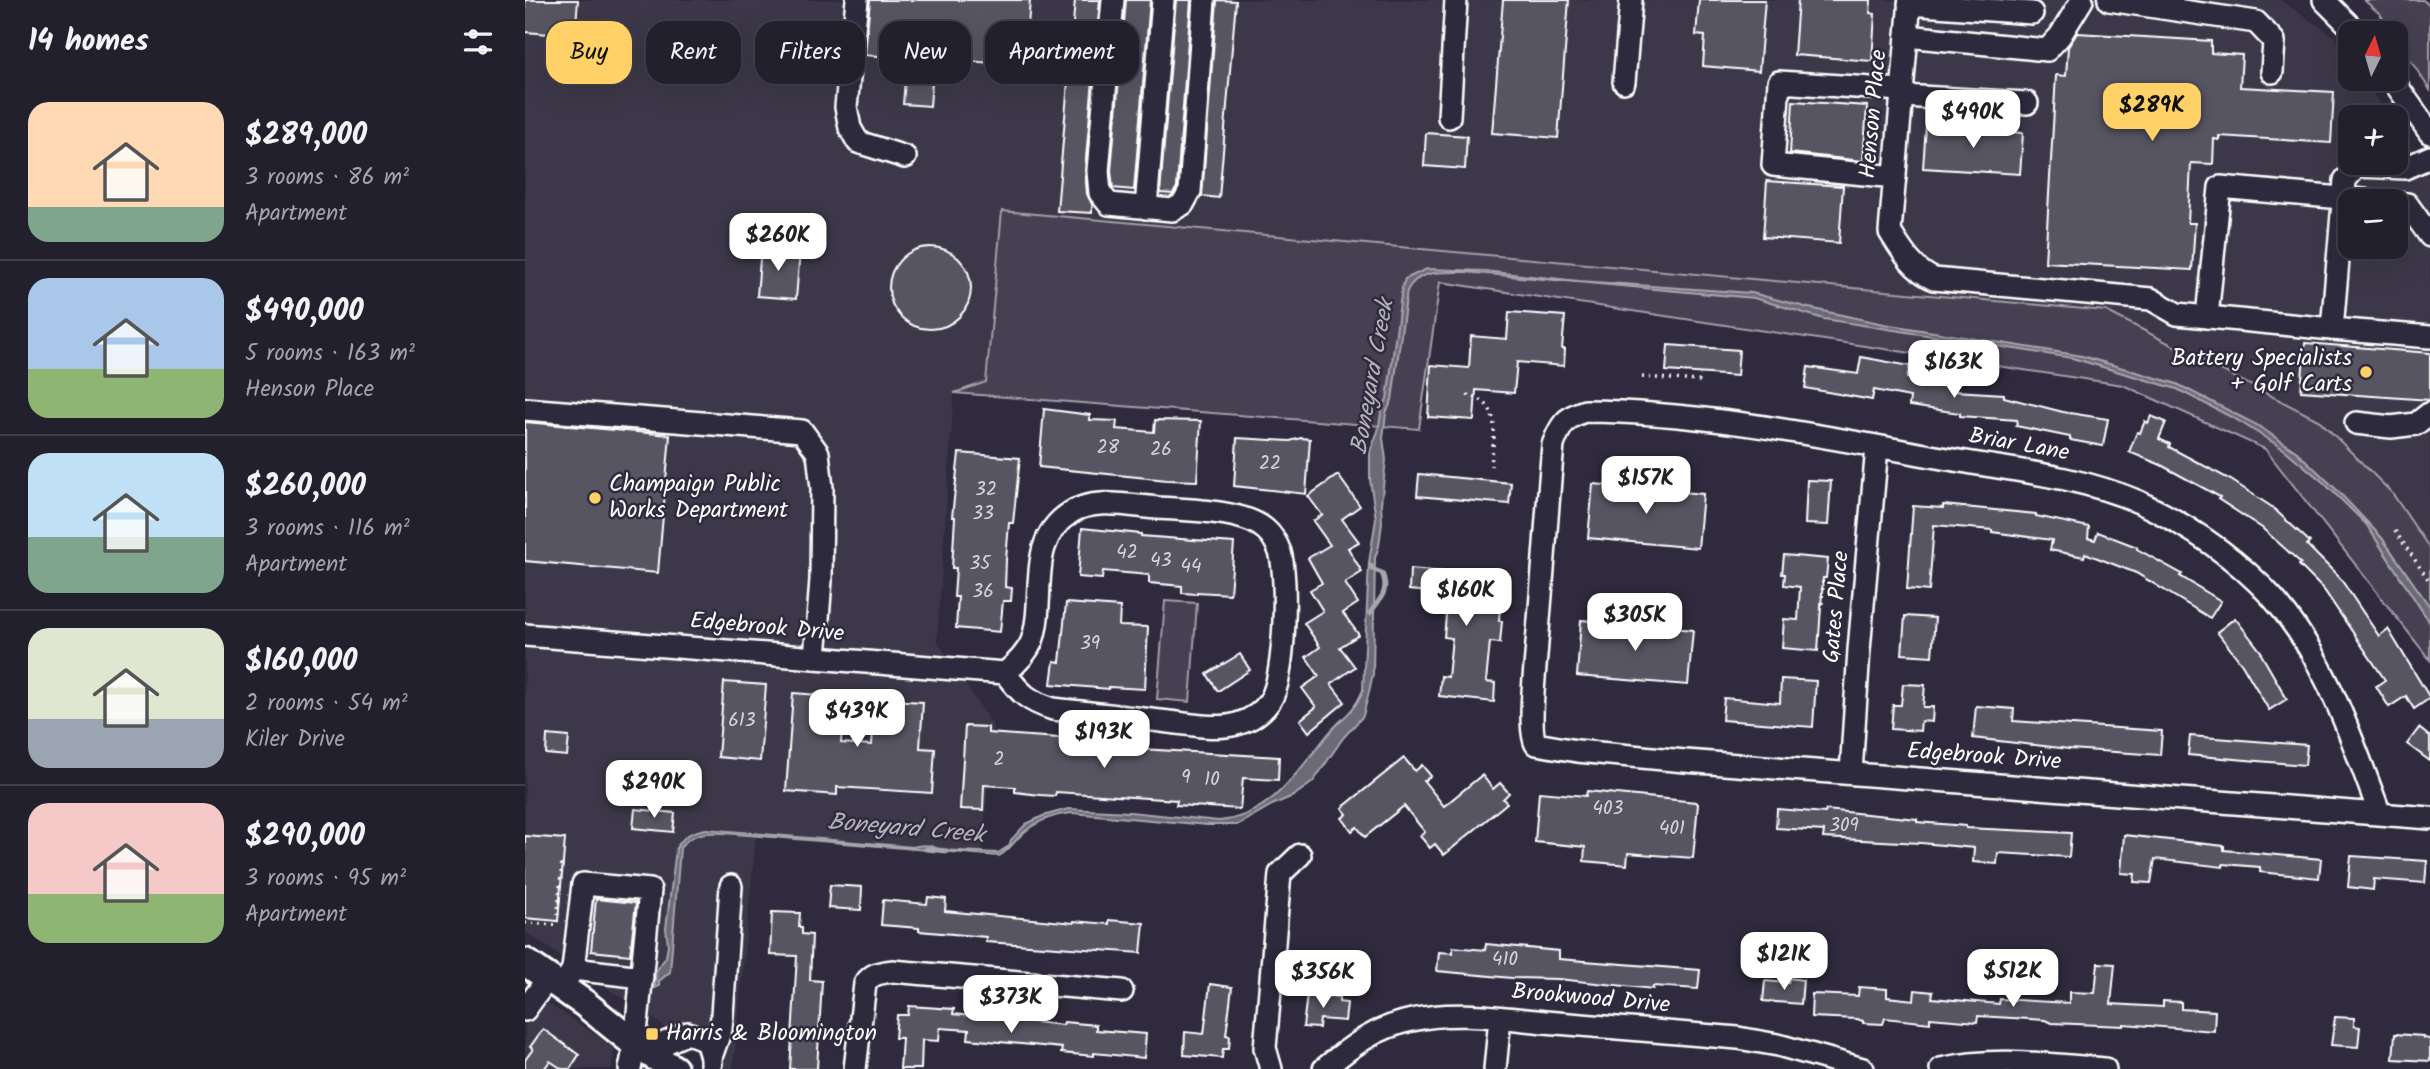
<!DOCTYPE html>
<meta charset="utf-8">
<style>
body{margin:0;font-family:Kalam,sans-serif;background:#2b2836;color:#f1f3f6;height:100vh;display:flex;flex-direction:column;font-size:26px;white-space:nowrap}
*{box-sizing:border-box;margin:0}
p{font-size:23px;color:#a3a3aa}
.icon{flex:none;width:38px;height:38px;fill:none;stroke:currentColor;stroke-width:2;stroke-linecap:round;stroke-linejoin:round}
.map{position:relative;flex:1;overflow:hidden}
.drawer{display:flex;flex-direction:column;background:#23202e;width:525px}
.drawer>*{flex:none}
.hud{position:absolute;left:21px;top:21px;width:665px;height:63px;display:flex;gap:14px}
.needle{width:46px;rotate:5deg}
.controls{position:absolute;left:1813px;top:21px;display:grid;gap:14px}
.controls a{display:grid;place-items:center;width:70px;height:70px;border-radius:14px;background:#23202e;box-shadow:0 7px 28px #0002,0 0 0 2px #403e4a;font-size:35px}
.price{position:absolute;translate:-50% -60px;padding:0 16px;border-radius:14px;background:#fff;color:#222;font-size:23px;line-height:46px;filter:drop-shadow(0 2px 4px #0008)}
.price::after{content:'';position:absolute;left:50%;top:42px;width:21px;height:16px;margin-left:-10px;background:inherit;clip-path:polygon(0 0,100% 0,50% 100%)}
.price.current{background:#ffd166;color:#111}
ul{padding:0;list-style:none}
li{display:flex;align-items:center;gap:21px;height:175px;padding:0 28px}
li+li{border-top:2px solid #403e4a}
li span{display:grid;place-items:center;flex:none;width:196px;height:140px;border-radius:21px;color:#555}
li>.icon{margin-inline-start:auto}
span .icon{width:84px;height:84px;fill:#fffc;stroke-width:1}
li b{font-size:30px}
h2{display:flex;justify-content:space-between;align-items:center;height:84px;padding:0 28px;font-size:30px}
.chip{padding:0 24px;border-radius:21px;background:#23202e;box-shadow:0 7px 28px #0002,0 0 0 2px #403e4a;font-size:24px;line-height:63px}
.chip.current{background:#ffd166;color:#111}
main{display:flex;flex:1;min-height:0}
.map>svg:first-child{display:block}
.built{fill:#3c3749;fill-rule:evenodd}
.green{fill:#464152;stroke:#a2a0a8;stroke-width:2}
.water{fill:#6d6a77;stroke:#a7a6ad;stroke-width:2}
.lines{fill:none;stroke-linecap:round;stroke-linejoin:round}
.stream{stroke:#a7a6ad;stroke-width:5}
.building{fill:#595564;stroke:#fff;stroke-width:2}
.minor-casing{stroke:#fff;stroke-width:26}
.major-casing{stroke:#fff;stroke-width:32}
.path{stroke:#fff;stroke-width:3.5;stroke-dasharray:2 5;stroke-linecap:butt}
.minor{stroke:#2f2a3d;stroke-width:21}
.major{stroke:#2f2a3d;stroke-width:26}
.poi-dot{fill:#ffd166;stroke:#2f2a3d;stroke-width:2.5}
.labels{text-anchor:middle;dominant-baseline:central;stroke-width:5;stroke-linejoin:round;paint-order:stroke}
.number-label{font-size:19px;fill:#d6d4d8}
.street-label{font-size:23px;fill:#fff;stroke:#2f2a3d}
.poi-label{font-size:23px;fill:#fff;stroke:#2f2a3d;text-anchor:start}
.water-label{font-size:24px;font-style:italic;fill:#b6b4bb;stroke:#2f2a3d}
</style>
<main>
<section class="drawer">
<h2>14 homes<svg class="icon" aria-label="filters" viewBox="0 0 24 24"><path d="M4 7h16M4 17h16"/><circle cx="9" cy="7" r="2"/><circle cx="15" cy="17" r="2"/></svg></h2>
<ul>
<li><span style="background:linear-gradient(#ffd9b3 75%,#7fa58c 0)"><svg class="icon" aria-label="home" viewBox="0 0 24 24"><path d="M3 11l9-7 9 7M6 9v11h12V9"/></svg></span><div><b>$289,000</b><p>3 rooms · 86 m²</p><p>Apartment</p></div></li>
<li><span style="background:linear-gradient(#a9c7e8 65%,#8fb573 0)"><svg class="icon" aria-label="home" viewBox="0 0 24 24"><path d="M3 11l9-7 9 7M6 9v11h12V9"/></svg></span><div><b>$490,000</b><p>5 rooms · 163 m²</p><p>Henson Place</p></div></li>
<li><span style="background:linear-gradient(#bfe0f5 60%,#7fa58c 0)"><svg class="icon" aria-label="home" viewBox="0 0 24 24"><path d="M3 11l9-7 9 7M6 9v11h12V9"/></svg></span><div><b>$260,000</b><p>3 rooms · 116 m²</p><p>Apartment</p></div></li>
<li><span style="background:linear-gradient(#dfe7d0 65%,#9aa5b1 0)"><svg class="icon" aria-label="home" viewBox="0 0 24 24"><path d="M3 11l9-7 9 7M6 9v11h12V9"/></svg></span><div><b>$160,000</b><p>2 rooms · 54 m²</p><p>Kiler Drive</p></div></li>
<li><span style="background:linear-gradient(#f6c9c9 65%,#8fb573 0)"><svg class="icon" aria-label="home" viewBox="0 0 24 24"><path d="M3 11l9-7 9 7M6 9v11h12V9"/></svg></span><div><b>$290,000</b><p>3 rooms · 95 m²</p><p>Apartment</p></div></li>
</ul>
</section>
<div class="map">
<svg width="1905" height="1069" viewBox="0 0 1905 1069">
<rect width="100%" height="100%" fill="#2f2a3d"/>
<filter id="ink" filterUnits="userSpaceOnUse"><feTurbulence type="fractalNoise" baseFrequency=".0143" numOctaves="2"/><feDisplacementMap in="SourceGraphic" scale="14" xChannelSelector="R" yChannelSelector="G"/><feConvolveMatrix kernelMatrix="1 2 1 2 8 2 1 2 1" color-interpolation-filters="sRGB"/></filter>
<g filter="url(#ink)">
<g class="built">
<path d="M0,0H1755L1810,37L1825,60V79H1838L1864,117H1825V163H1871V128L1905,179V549L1867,493L1581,311L477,211L461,383L429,393L412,640L468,726L457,854L231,835L208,1069H202L0,932ZM1825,201H1871V247H1825Z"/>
<path d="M0,988L89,1047L87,1069H0Z"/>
</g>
<g class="green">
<path d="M1839,0H1898L1905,6V90L1871,38V33H1868L1855,14Z"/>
<path d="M477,211L1581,311L1795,421L1867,493L1905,549V660L1740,449L1598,385L915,282L894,429L429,393L461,382Z"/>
<path d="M640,601L672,603L665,702L632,699Z"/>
</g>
<path class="water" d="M902,269L958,271L1054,281L1227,293L1284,308L1359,324L1557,356L1652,384L1732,425L1772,452L1812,490L1857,538L1905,607V623L1841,524L1798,482L1760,450L1712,420L1652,389L1547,358L1299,319L1229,298L940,272C919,272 892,269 882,291L867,400L861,413L858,438L861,460L856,504L857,523L854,546L850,558L848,674L843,696L838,716L818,738L788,782L768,796L747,805L712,825H682L547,813C527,815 509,822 495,836C488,843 483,851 474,856L199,833C181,832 167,832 155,848L145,972L134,981V986L130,988L131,971L141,957L143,945L141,928L151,849C159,835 166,832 181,829L388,847C397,844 407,845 415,850L473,853L484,846L486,840L501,824L518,816L543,809L605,812L694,821C747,816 774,769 805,732C820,715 829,712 838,690L844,562L851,519L845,480V452L853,431L857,408L862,399L877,288L880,279Z"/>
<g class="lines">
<g class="stream">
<path d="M845,613C855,599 865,591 857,573L847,569L846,566"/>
<path d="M401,849L422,851"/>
</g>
</g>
<g class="building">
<path d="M0,0H53L50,36L0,32Z"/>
<path d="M345,0H505L500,66L409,58L405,106L378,104L382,58L340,55Z"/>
<path d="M550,0H575L560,170L562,194L567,204V213L532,211Z"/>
<path d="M601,0H625L609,190L588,188L586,171Z"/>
<path d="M651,0H666L652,187L648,194L635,193Z"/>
<path d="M692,0L711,1L694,198L677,196Z"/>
<path d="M978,0H1044L1033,138L967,133Z"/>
<path d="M1174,0H1240L1234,71L1178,66L1180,36L1171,35Z"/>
<path d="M1273,0H1346L1345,13L1350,14L1347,61L1269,55Z"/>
<path d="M1552,33L1686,41V53L1717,55L1715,87L1809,92L1806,143L1694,136V140L1689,139L1688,164L1666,163L1663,223H1670L1667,270L1520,262L1531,75L1541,76L1543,47Z"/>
<path d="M1268,101L1342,106L1338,161L1265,153Z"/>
<path d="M1401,126L1498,133L1495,174L1398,168Z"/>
<path d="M901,133L942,136L940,169L899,166Z"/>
<path d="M1242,181L1318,186L1314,243L1238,237Z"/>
<path d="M236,247L275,251L271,299L232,296Z"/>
<circle cx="405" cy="288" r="41"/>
<path d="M984,312L1040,316L1037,349H1040L1039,366L992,362L989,393L951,390L949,420L903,417L906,365L944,368L946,336L982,339Z"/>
<path d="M1780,343L1905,353V400L1776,391Z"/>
<path d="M1143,345L1214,350L1212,376L1141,371Z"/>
<path d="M1336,357L1385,366L1382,378L1431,384L1430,391L1479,394V397L1538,412L1583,419L1578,446L1545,440V437L1491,426L1492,420L1435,416V413L1384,406L1385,397L1349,390L1347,400L1280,388L1283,367L1333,374Z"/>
<path d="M519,409L565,415V420L592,421L591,429L629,432L630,420L676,421L672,481L642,480L514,467Z"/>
<path d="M1626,416L1641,422L1634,439L1645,444L1644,447L1706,480L1747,507L1785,542L1782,545L1815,578L1854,636L1863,629L1905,698L1889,709L1881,696L1864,707L1851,686L1860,680L1799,590L1774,565L1776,563L1737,528L1693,499L1695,497L1636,465L1604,452L1612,432L1615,433L1620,421L1623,423Z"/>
<path d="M0,422L145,435L133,573L0,561Z"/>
<path d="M712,438L765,441L776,438L785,439L781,494L709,486Z"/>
<path d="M434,453L495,458L488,523H484L481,560L480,587L487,588L486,601H478L475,632L431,628L433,597H429L431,568H427L430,517H427Z"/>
<path d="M894,474L986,483L984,504L892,496Z"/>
<path d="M813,475L835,506L817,519L834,542L823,548L837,572L820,583L833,603L818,613L834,635L815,647L830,667L806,684L820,702L784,732L775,720L791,707L777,688L794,676L781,657L795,647L779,623L798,611L785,590L797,583L783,558L805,545L788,521L797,515L783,496Z"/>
<path d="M1282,480L1306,481L1303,525L1280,524Z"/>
<path d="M1068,484L1178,494L1173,548L1063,538Z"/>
<path d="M1418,505L1511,514V516L1564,527L1563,538L1570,540L1573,532L1612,547V549L1657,574L1655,576L1696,601L1685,618L1611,573L1560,553L1559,557L1525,550L1527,540L1467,532V530L1409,525L1404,591L1382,589L1388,506L1418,508Z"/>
<path d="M557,528L616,534V536L709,543L705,594L672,592V594L657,593V586L624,583V575L578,571L577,579L553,577Z"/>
<path d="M1259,555L1303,559L1301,578H1298L1293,651L1257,648L1259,619L1273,620L1275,587L1259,585L1260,574H1257Z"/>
<path d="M885,569L977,577L974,621H977L975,643L965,642L961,682L970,683L969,702L914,696L916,676L923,677L927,638L919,637L923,594L884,590Z"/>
<path d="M541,603L595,607L594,626L623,627L620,689L584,687V689L526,684L529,661L535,662Z"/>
<path d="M1380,616L1410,618L1407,656L1377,654Z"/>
<path d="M1710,618L1737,653L1736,654L1762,699L1744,710L1717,664L1692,632Z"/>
<path d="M1056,620L1168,630L1163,685L1052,676Z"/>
<path d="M715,654L725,670L693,691L682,674Z"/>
<path d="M1256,679L1291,681L1288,727L1197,720L1199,698L1255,703Z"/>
<path d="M199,682L241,685L235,761L193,757Z"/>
<path d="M1378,684L1400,685L1398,707H1408L1407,722L1396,721L1395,731L1366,729L1368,705H1376Z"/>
<path d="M268,693L319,697L316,743L347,745L350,699L398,702L395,748L410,749L407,793L312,787V795L261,791Z"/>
<path d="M1451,706L1489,709L1488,721L1637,731L1635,755L1544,749L1448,738Z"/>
<path d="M440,726L463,727V733L563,740V743L615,745V749L754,757L753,780L718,778L715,809L651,805L652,800L531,792L530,796L515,795L490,792V787L459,785L458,810L435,809Z"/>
<path d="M1894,728L1905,737V761L1882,744Z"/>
<path d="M22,735L44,737L42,756L21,754Z"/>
<path d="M1665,736L1782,745L1780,765L1663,755Z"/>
<path d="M879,758L890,771L897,765L906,776L899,781L919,806L957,775L968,789L975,783L984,793L978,799L982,803L919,855L910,844L905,848L895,836L900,832L879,806L840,837L832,827L827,831L817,818L822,814L817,808Z"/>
<path d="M1062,791L1171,802L1173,804L1168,858L1103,853L1102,865L1059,861L1060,847L1010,842L1014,792L1061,796Z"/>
<path d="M110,809L150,813L148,832L108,828Z"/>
<path d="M1252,809L1300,813L1301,810L1392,819V822L1441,826V828L1546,833L1544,857L1473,853L1472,864L1448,862L1449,848L1396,843L1298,838L1299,831L1251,828Z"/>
<path d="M1599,835L1699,846V850L1796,859L1794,878L1735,872V867L1698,864V867L1630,859L1626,883L1609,882L1610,874L1596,873Z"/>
<path d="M0,836L40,839L33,921L0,918Z"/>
<path d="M1826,856L1902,861L1900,883L1849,879L1848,890L1823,887Z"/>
<path d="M305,885L337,887L336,910L303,908Z"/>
<path d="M403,897L421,899L420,911L549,923V921L584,924V920L619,923L616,953L461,942V937L394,931V928L356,925L358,900L402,904Z"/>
<path d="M71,899L111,903L105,955L66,951Z"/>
<path d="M247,912L275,913L274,927H277V934L287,935L285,980L297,981L292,1069H265L272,956L245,955Z"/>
<path d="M961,944L1034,951V959L1175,970L1173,989L1128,986V989L1033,979L987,978L912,971L914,952L928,953V947L960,950Z"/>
<path d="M1573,963L1590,964L1586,1004L1638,1007V1001L1656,1002V1009L1690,1011L1689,1031L1599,1024V1026L1526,1023L1520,1020L1453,1016L1452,1022L1405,1018V1023L1360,1018L1358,1024L1338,1023V1021L1332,1019L1286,1017L1287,994L1333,996L1334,987L1362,989V997L1389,1000L1390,990L1408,992L1407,998L1474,1004L1475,999L1544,1003V992L1570,993Z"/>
<path d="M1264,978L1278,980L1276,1004L1238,1001L1240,981L1263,983Z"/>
<path d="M685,984L707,987L701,1035L705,1036L704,1049H698L697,1058L659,1055L660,1032L679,1034Z"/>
<path d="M782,994L814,997V1002L822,1003L820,1021L795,1019L794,1028L778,1027Z"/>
<path d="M384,1006L429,1009L428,1014L538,1025L539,1022L571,1025V1030L621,1034L619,1058L569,1053V1056L536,1053L537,1048L443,1039L444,1030L415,1028L414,1041L397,1040L396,1069H375L377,1038H370L372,1015H383Z"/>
<path d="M1810,1017L1829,1018V1026L1835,1027L1833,1047L1806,1045Z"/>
<path d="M18,1029L54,1055L45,1069H37L25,1061L19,1069H0V1060L8,1049L5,1047Z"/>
<path d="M1870,1034L1898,1036V1038L1905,1039V1061L1868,1059Z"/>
</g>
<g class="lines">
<g class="minor-casing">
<g id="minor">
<path d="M332,0L321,107L325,128L333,142L380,157"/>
<path d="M588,0L573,171L575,193L584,204L647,210L658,204L665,191L679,0"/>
<path d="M1385,0L1365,232C1377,251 1388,270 1409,279L1626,299L1652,314L1807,329"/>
<path d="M1584,0L1731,22L1749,41L1747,72"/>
<path d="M1799,0L1832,33"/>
<path d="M1384,4L1507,13"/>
<path d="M1382,36L1522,50L1535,36L1557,0"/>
<path d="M1867,79L1905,133"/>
<path d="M1099,82L1106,0"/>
<path d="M1377,96L1502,103"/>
<path d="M924,117L931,0"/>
<path d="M1905,157L1880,168L1832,166L1820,180L1807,329L1905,337"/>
<path d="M1370,177L1248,165L1254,82L1377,90"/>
<path d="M1871,203L1882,204L1905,236"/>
<path d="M621,208L638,0"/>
<path d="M1682,317L1695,187L1849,201"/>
<path d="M0,409L277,431L293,453L297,488L296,580L290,658"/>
<path d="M1831,423L1866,427L1891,424L1905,413"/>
<path d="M0,635L480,673C496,694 503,701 528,709C566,713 605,717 644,722C665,724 691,730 712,724C726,720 739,711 746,699C760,676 763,578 755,552C752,544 748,536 741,530C719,510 662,510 633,508C606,506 569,497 545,513C500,542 522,598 507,641C502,653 490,665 480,673"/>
<path d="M1326,773L1334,650L1352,447"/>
<path d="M1855,814C1826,738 1802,659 1747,597C1710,557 1663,525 1614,502C1554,476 1486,470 1423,459C1304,438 1182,412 1060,411C1040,417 1035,426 1028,445C1022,511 1018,577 1012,643C1011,663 1002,729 1011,744L1052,751L1160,761L1905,818"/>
<path d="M48,969L117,977"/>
<path d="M37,988L48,969L58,884L125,890L110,1044L105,1069"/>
<path d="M0,1010L23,978"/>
<path d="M186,1057L196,1029L206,886"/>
<path d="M132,1058L140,1043L163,1033L181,1040L186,1057V1063"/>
<path d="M330,1069L340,984C347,973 355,973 367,971L597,991"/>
<path d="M746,1069L740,1048L755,874L775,855"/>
<path d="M799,1069C826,1046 852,1027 887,1020C930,1010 977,1018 1020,1022C1085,1027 1149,1033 1213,1038L1253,1045L1338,1069"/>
<path d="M970,1069L975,1018"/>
<path d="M1416,1069C1469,1056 1526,1065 1580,1069"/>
</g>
</g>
<g class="major-casing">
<path id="major" d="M0,962L59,1003L110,1044L149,1069"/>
</g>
<g class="path">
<path d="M1117,377L1174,381L1175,375"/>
<path d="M942,395C979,402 968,438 966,466"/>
<path d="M1870,531L1905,582"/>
<path d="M1297,604L1298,580"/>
<path d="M0,923L32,925L37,861"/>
</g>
<use href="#minor" class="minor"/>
<use href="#major" class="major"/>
</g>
</g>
<g class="poi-dot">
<circle cx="1841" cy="372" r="7"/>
<circle cx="70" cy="498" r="7"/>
<rect x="120" y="1027" width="14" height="14" rx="3.5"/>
</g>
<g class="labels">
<g class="number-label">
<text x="583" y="448">28</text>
<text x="636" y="450">26</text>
<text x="745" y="464">22</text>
<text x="461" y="490">32</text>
<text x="458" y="514">33</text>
<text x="602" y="553">42</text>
<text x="636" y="561">43</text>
<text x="455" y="564">35</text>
<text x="666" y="567">44</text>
<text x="458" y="592">36</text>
<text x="565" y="644">39</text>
<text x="217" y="721">613</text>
<text x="474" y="760">2</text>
<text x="661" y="778">9</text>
<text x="687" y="780">10</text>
<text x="1083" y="809">403</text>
<text x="1319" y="826">309</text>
<text x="1147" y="829">401</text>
<text x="980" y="960">410</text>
</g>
<g class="street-label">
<text transform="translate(1349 114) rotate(-85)">Henson Place</text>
<text transform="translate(1494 445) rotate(10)">Briar Lane</text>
<text transform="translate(1312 607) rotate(-85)">Gates Place</text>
<text transform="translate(242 628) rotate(5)">Edgebrook Drive</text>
<text transform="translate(1459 757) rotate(4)">Edgebrook Drive</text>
<text transform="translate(1066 999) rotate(5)">Brookwood Drive</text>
</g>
<g class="poi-label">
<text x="1827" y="359" text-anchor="end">Battery Specialists<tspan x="1827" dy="26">+ Golf Carts</tspan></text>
<text x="84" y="485">Champaign Public<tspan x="84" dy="26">Works Department</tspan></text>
<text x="141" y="1034">Harris &amp; Bloomington</text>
</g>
<g class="water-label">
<text transform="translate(848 377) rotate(-80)">Boneyard Creek</text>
<text transform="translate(381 829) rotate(5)">Boneyard Creek</text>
</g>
</g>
</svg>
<div class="controls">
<a><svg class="needle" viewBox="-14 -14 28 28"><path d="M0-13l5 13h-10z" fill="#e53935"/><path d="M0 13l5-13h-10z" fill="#a3a3aa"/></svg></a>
<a>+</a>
<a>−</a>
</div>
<b class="price current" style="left:1627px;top:143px">$289K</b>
<b class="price" style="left:1448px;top:150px">$490K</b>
<b class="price" style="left:253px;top:273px">$260K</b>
<b class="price" style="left:1429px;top:400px">$163K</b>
<b class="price" style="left:1121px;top:516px">$157K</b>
<b class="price" style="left:941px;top:628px">$160K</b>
<b class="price" style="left:1110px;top:653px">$305K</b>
<b class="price" style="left:332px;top:749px">$439K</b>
<b class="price" style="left:579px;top:770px">$193K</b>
<b class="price" style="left:129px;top:820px">$290K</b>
<b class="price" style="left:1259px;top:992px">$121K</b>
<b class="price" style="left:1488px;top:1009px">$512K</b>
<b class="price" style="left:798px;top:1010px">$356K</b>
<b class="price" style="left:486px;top:1035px">$373K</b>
<div class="hud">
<a class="chip current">Buy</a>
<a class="chip">Rent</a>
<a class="chip">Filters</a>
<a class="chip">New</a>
<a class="chip">Apartment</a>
</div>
</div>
</main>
